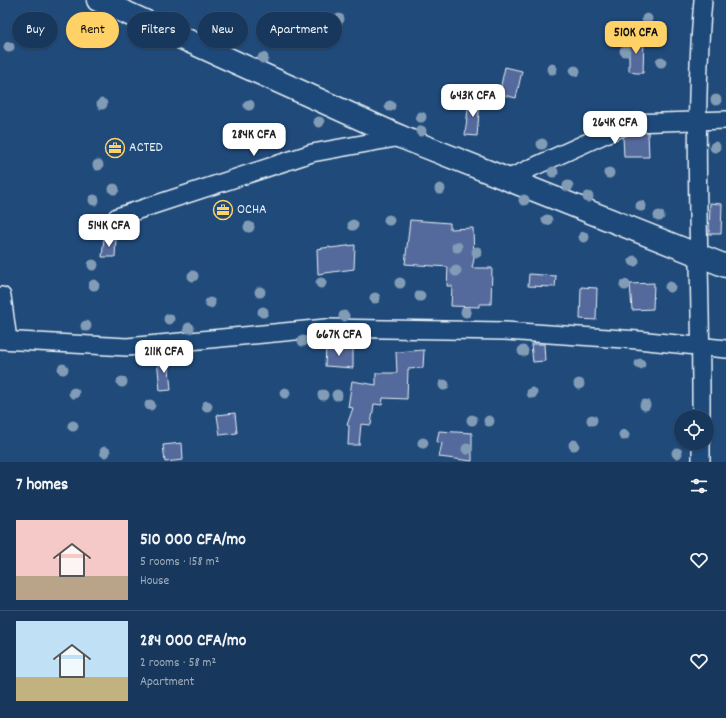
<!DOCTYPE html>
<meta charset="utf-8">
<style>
body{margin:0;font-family:Dekko,sans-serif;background:#203f62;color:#f1f3f6;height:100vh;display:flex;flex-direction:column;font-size:15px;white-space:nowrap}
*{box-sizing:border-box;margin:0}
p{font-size:13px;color:#9eacbb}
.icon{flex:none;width:22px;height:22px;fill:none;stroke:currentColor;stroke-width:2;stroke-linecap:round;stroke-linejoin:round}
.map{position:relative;height:462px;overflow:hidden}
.side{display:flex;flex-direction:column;background:#17385c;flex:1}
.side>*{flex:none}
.hud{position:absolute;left:12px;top:12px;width:400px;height:36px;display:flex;gap:8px}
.buttons{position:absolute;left:674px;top:410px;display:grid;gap:8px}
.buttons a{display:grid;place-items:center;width:40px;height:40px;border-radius:50%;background:#17385c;box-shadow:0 1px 3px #0004,0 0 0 1px #365272;font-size:20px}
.price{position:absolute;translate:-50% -34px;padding:0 9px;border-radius:8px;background:#fff;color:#222;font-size:13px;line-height:26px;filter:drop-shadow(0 1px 2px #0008)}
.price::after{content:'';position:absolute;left:50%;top:24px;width:12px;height:9px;margin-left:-6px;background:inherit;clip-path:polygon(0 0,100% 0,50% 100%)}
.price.selected{background:#ffd166;color:#111}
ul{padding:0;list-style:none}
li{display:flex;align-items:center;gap:12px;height:100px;padding:0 16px}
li+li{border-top:1px solid #365272}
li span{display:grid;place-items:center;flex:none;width:112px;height:80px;border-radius:0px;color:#555}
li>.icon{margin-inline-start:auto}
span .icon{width:48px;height:48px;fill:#fffc;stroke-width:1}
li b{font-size:17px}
h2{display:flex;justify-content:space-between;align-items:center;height:48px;padding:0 16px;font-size:17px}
.chip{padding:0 14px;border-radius:18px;background:#17385c;box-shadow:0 1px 3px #0004,0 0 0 1px #365272;font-size:14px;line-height:36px}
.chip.selected{background:#ffd166;color:#111}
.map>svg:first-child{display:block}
.building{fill:#546b9c;stroke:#e8f1f8}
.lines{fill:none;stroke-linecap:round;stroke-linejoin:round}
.street-casing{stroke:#e8f1f8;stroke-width:20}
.secondary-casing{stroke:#e8f1f8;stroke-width:25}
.primary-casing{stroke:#e8f1f8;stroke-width:25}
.street{stroke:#1f4a7a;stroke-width:17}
.secondary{stroke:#1f4a7a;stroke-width:22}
.primary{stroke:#1f4a7a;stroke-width:22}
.tree{fill:#829cb6}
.labels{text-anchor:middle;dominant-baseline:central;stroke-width:3;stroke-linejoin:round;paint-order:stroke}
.poi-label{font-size:14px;fill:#e8f1f8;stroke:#1f4a7a;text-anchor:start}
</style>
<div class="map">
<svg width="726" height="462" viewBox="0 0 726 462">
<rect width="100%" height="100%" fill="#1f4a7a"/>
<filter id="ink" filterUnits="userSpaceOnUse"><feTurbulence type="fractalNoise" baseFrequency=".025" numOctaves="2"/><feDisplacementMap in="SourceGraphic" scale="8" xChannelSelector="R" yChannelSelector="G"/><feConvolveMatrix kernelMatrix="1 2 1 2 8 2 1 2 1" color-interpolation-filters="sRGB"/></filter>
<g filter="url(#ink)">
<g class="building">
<path d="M629,38H644L643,73H635L629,71Z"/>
<path d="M505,67L522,71L516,98L499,94Z"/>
<path d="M469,100L480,101L477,136L465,135Z"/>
<path d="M648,132L649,157H624L623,137L632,133Z"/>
<path d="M710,203L722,204L721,234H709Z"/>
<path d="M410,220L450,223V229L473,228L474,259L472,268H492L491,304H479V307L451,306L452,286H447L448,267L405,264Z"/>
<path d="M104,238H116L115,257H102Z"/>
<path d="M355,245L354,269L318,274L317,249L330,247V248Z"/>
<path d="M529,274L556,276L555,287L528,286Z"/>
<path d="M654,283L653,309L632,310L630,284Z"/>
<path d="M581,287L597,288L596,320L580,319Z"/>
<path d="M531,344H544L545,361L533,362Z"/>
<path d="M326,347L353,348V368L325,366Z"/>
<path d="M424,350L423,368L408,369L407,399L383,398L382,405L374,404L371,425L361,424L359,445H348L349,426L347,425L353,408L348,407L352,381L376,385V373H397L396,352Z"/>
<path d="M168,357L171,390L160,391L157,358Z"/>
<path d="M235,413L237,433L220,435L217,415Z"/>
<path d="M439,431L472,433V461L439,457L442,443L437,442Z"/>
<path d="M182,443L183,460L165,462L163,445Z"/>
</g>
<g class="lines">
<g class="street-casing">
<g id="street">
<path d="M507,179L630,123L726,120"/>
<path d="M117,217L312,153L401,137"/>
<path d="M2,296L8,340"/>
<path d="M0,340L127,347L326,328L505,331L638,340L726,349"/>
<path d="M701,417C702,278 691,139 703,0"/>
<path d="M701,462V443"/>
</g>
</g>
<g class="secondary-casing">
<path id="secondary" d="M401,137L726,266"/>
</g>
<g class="primary-casing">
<path id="primary" d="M98,0L401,137"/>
</g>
<use href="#street" class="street"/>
<use href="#secondary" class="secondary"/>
<use href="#primary" class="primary"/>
</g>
<g class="tree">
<circle cx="339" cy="19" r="5.5"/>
<circle cx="647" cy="19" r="5.5"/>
<circle cx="178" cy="21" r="5.5"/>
<circle cx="205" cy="33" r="5.5"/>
<circle cx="137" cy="38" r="5.5"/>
<circle cx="9" cy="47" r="5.5"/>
<circle cx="625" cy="51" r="5.5"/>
<circle cx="263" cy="58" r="5.5"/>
<circle cx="661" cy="62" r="5.5"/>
<circle cx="552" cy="69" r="5.5"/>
<circle cx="575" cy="71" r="5.5"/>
<circle cx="716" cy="100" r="5.5"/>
<circle cx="102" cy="104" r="5.5"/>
<circle cx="249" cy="105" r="5.5"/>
<circle cx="390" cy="106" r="5.5"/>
<circle cx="421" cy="117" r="5.5"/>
<circle cx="319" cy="122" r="5.5"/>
<circle cx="421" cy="131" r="5.5"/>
<circle cx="273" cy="137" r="5.5"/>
<circle cx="542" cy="144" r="5.5"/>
<circle cx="715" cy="147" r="5.5"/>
<circle cx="98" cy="165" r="5.5"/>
<circle cx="553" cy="172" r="5.5"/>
<circle cx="609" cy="173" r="5.5"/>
<circle cx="568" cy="186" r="5.5"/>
<circle cx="114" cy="189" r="5.5"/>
<circle cx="440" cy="189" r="5.5"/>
<circle cx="588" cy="197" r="5.5"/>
<circle cx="94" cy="200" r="5.5"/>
<circle cx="524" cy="200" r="5.5"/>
<circle cx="641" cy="206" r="5.5"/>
<circle cx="659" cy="216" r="5.5"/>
<circle cx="389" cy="220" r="5.5"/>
<circle cx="547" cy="220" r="5.5"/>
<circle cx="353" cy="225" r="5.5"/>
<circle cx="85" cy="227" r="5.5"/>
<circle cx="249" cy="227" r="5.5"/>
<circle cx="584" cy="237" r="5.5"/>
<circle cx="457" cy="247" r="5.5"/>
<circle cx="477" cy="252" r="5.5"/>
<circle cx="634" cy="261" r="5.5"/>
<circle cx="93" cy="265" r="5.5"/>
<circle cx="456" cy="271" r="5.5"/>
<circle cx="193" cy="276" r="5.5"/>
<circle cx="321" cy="283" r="5.5"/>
<circle cx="400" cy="283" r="5.5"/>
<circle cx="94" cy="285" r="5.5"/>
<circle cx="625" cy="285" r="5.5"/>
<circle cx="670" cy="287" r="5.5"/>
<circle cx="260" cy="292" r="5.5"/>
<circle cx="420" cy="296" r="5.5"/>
<circle cx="375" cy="298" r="5.5"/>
<circle cx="210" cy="303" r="5.5"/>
<circle cx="263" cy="312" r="5.5"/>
<circle cx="466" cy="312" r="5.5"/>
<circle cx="344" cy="316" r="5.5"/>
<circle cx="169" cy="319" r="5.5"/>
<circle cx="86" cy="326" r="5.5"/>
<circle cx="189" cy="328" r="5.5"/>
<circle cx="303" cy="341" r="5.5"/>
<circle cx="523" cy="351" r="5.5"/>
<circle cx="640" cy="364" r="5.5"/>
<circle cx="63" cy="369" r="5.5"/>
<circle cx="122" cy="382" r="5.5"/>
<circle cx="579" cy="384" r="5.5"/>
<circle cx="444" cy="385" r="5.5"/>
<circle cx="74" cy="393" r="5.5"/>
<circle cx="285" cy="393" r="5.5"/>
<circle cx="532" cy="393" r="5.5"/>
<circle cx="323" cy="395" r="5.5"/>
<circle cx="337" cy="395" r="5.5"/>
<circle cx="150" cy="405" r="5.5"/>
<circle cx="645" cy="405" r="5.5"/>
<circle cx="207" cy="406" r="5.5"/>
<circle cx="472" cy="420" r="5.5"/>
<circle cx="592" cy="420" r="5.5"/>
<circle cx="489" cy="421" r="5.5"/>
<circle cx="73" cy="426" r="5.5"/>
<circle cx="624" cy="435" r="5.5"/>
<circle cx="423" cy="443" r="5.5"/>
<circle cx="574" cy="445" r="5.5"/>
<circle cx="467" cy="449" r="5.5"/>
<circle cx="105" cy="452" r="5.5"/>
<circle cx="677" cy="453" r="5.5"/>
</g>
</g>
<defs>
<g id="office-ring" transform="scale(1)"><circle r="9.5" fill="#1f4a7a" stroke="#ffd166" stroke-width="1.5"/><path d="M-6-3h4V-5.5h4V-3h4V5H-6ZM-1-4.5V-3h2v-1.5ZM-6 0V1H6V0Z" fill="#ffd166"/></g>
</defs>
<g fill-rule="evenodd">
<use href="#office-ring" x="115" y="148"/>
<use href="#office-ring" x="223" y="210"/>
</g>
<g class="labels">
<g class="poi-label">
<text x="129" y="148">ACTED</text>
<text x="237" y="210">OCHA</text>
</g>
</g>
</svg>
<div class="buttons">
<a><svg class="icon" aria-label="locate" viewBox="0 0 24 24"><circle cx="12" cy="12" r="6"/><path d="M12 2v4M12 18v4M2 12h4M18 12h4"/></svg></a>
</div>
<b class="price selected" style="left:636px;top:55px">510K CFA</b>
<b class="price" style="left:473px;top:118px">643K CFA</b>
<b class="price" style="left:615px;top:145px">264K CFA</b>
<b class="price" style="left:254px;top:157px">284K CFA</b>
<b class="price" style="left:109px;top:248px">514K CFA</b>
<b class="price" style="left:339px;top:357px">667K CFA</b>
<b class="price" style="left:164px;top:374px">211K CFA</b>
<div class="hud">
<a class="chip">Buy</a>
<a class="chip selected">Rent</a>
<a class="chip">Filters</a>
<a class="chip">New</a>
<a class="chip">Apartment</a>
</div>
</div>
<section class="side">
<h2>7 homes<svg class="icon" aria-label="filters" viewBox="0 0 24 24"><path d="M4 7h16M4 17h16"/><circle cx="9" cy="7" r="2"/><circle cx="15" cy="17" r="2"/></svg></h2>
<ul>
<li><span style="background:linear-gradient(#f6c9c9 70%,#b9a48a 0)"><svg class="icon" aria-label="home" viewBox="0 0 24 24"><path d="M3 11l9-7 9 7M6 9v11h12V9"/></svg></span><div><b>510 000 CFA/mo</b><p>5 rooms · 158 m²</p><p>House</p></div><svg class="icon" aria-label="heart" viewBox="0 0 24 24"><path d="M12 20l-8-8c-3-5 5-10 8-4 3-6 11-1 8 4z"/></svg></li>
<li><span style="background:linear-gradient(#bfe0f5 70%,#c2b280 0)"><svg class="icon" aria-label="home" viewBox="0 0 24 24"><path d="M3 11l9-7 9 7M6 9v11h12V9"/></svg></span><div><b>284 000 CFA/mo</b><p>2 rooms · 58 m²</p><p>Apartment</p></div><svg class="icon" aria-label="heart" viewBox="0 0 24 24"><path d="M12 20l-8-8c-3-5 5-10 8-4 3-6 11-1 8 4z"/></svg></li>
</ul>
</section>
